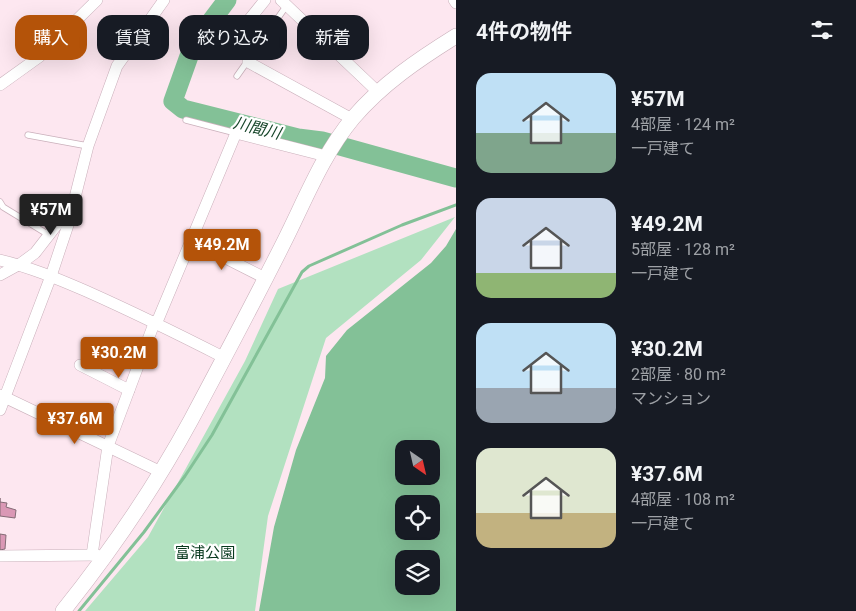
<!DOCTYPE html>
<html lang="ja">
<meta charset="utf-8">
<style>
body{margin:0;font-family:Roboto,"Noto Sans JP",sans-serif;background:#20242c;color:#f1f3f6;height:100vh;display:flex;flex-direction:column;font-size:19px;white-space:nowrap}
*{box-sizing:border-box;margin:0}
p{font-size:16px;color:#9ea1a6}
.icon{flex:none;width:28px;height:28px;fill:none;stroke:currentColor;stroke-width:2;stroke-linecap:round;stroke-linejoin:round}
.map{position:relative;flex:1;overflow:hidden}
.sheet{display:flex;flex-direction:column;background:#171b24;width:400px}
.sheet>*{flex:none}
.banner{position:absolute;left:15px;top:15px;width:365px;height:45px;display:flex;gap:10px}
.needle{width:32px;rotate:146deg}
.tools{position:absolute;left:395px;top:440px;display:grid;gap:10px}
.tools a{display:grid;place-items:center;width:45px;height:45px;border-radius:10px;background:#171b24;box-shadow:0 5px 20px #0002;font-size:25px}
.price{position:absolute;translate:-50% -42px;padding:0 11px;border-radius:5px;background:#b45309;color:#fff;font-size:16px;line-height:32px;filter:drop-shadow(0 1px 2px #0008)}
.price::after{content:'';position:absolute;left:50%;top:30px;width:15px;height:11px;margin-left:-8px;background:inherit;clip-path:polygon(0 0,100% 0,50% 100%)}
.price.active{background:#222;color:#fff}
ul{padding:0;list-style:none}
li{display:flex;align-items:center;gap:15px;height:125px;padding:0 20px}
li span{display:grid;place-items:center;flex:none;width:140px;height:100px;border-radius:15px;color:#555}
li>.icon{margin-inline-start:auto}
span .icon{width:60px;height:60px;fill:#fffc;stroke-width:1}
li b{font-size:21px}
h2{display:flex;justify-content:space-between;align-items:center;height:60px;padding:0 20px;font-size:21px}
.chip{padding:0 18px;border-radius:15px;background:#171b24;box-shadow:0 5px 20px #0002;font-size:18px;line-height:45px}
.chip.active{background:#b45309;color:#fff}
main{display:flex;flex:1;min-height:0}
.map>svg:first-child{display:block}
.green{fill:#b2e1c0}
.water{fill:#83c197;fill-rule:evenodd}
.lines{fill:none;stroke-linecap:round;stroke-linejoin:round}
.stream{stroke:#83c197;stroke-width:3}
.river{stroke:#83c197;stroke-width:19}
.building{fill:#da98b5;stroke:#836b75}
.lane-casing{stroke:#cab0bb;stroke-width:7}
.street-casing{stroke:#cab0bb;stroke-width:12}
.secondary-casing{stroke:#cab0bb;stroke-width:16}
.lane{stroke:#fff;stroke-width:5.5}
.street{stroke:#fff;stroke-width:11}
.secondary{stroke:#fff;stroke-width:15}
.labels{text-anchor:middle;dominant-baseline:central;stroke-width:4.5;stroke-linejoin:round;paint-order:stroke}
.park-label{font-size:15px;fill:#093a1f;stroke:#fff}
.water-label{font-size:16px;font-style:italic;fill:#164529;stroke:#fff}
</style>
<main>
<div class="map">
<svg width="456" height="611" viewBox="0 0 456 611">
<rect width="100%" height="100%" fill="#fde7f0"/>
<path class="green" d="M455,217L421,260L326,338L268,516L255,611H85L148,537L245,361L278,289Z"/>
<path class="water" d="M456,229V611H259L274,527L296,450L325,378L326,356L347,330L431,263L446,246ZM404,449H431V476H404ZM404,504H431V531H404ZM404,559H431V586H404Z"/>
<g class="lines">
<path class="stream" d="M79,611L144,532L185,476L212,435L302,272L309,266L402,225L456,205"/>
<path class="river" d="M227,0L193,45L173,101L183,109L298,138L322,141L456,178"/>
</g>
<g class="building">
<path d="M0,498V502L7,503L6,507L16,510L15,518L0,516Z"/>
<path d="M0,534L6,535L5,549L0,550Z"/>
</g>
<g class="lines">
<g class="lane-casing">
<g id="lane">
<path d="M237,76L287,5"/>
<path d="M186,120L236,133"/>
<path d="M28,135L88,146"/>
<path d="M0,202L3,207L49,235"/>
</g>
</g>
<g class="street-casing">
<g id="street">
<path d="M281,0L379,93"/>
<path d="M454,0L456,3"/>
<path d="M240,31L265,0"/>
<path d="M248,62L352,119"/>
<path d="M0,85L39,57L97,0"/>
<path d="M192,241L265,278"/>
<path d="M0,260C30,267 58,279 86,291C133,312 178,334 223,357"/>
<path d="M0,275L20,264L35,253L73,204"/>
<path d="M157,322L236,133L326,156"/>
<path d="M80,365L129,390"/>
<path d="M0,395L161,472"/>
<path d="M0,410L51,276L68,225L88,146L117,66L164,0"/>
<path d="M92,555L108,446L155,321"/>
<path d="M0,556L97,555"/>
</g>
</g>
<g class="secondary-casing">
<path id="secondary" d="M63,611C111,551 154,488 191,420C223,360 255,300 285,240C306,198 323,154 353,118C382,84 419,59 456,36"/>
</g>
<use href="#lane" class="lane"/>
<use href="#street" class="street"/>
<use href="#secondary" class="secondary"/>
</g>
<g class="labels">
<g class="park-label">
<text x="205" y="553">富浦公園</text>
</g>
<g class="water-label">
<text transform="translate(257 128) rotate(14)">川間川</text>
</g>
</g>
</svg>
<div class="tools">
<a><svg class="needle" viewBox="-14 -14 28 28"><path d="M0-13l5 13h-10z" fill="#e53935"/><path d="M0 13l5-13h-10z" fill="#9ea1a6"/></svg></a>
<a><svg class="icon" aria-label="locate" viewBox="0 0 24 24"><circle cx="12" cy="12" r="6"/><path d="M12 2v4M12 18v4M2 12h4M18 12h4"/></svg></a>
<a><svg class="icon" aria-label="layers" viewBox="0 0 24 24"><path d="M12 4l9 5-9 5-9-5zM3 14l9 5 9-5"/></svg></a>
</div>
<b class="price active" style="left:51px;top:236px">¥57M</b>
<b class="price" style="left:222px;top:271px">¥49.2M</b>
<b class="price" style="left:119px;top:379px">¥30.2M</b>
<b class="price" style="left:75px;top:445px">¥37.6M</b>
<div class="banner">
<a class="chip active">購入</a>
<a class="chip">賃貸</a>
<a class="chip">絞り込み</a>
<a class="chip">新着</a>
</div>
</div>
<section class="sheet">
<h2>4件の物件<svg class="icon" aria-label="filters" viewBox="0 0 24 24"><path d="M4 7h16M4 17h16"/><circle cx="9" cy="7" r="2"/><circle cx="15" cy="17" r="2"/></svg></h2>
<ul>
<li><span style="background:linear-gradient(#bfe0f5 60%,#7fa58c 0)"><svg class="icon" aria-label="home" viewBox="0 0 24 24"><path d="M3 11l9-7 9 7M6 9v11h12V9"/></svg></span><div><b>¥57M</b><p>4部屋 · 124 m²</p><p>一戸建て</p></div></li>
<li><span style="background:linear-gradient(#c9d6e8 75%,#8fb573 0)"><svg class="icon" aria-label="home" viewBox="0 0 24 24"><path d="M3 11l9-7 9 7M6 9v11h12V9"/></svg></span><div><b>¥49.2M</b><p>5部屋 · 128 m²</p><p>一戸建て</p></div></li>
<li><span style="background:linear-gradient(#bfe0f5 65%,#9aa5b1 0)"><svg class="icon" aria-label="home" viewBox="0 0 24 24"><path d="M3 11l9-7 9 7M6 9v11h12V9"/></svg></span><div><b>¥30.2M</b><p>2部屋 · 80 m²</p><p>マンション</p></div></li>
<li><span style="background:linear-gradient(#dfe7d0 65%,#c2b280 0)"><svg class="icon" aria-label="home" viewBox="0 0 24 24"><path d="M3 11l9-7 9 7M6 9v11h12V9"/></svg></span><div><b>¥37.6M</b><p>4部屋 · 108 m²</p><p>一戸建て</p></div></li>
</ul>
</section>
</main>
